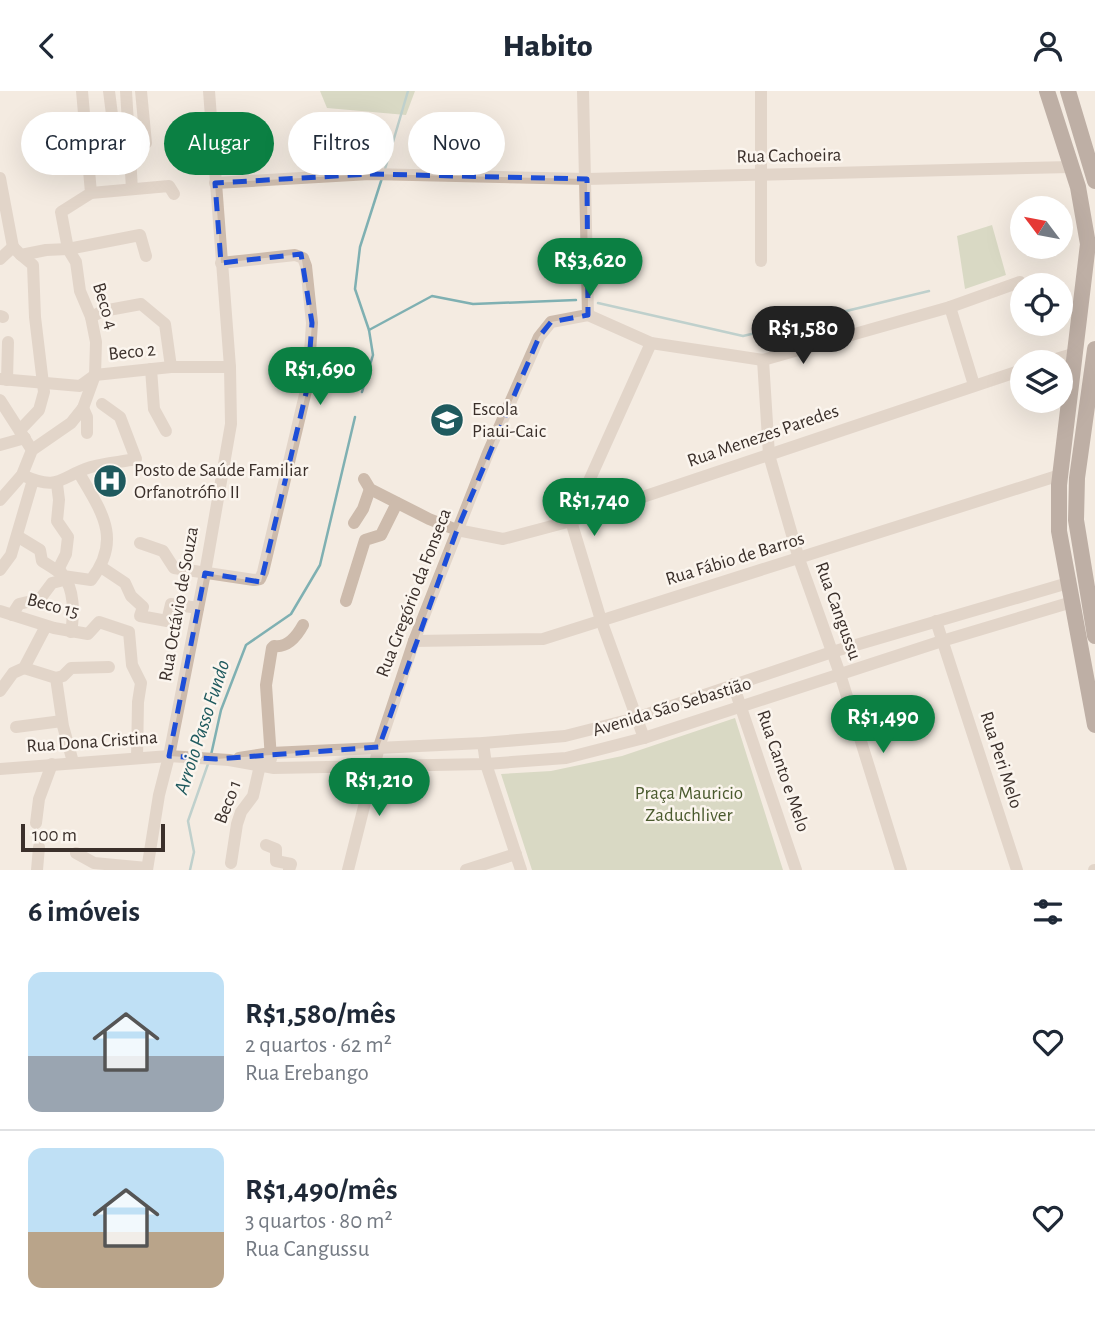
<!DOCTYPE html>
<html lang="pt">
<meta charset="utf-8">
<style>
body{margin:0;font-family:"Alegreya Sans",sans-serif;background:#f2f2f3;color:#1f2937;height:100vh;display:flex;flex-direction:column;font-size:26px;white-space:nowrap}
*{box-sizing:border-box;margin:0}
p{font-size:23px;color:#747a83}
.icon{flex:none;width:38px;height:38px;fill:none;stroke:currentColor;stroke-width:2;stroke-linecap:round;stroke-linejoin:round}
.map{position:relative;height:779px;overflow:hidden}
.panel{display:flex;flex-direction:column;background:#fff;flex:1}
.panel>*{flex:none}
.top-card{position:absolute;left:21px;top:21px;width:700px;height:63px;display:flex;gap:14px}
.needle{width:46px;rotate:302deg}
.buttons{position:absolute;left:1010px;top:105px;display:grid;gap:14px}
.buttons a{display:grid;place-items:center;width:63px;height:63px;border-radius:50%;background:#fff;box-shadow:0 7px 28px #0002;font-size:35px}
.scale{position:absolute;left:21px;bottom:18px;width:144px;box-sizing:border-box;padding-left:7px;border:4px solid #3b302b;border-top:0;font-size:19px;line-height:24px;white-space:nowrap;color:#3b302b;-webkit-text-stroke:5px #fbf5ee;paint-order:stroke}
.price{position:absolute;translate:-50% -60px;padding:0 16px;border-radius:24px;background:#0b8043;color:#fff;font-size:23px;line-height:46px;filter:drop-shadow(0 2px 4px #0008)}
.price::after{content:'';position:absolute;left:50%;top:42px;width:21px;height:16px;margin-left:-10px;background:inherit;clip-path:polygon(0 0,100% 0,50% 100%)}
.price.selected{background:#222;color:#fff}
ul{padding:0;list-style:none}
li{display:flex;align-items:center;gap:21px;height:175px;padding:0 28px}
li+li{border-top:2px solid #e0e1e3}
li span{display:grid;place-items:center;flex:none;width:196px;height:140px;border-radius:14px;color:#555}
li>.icon{margin-inline-start:auto}
span .icon{width:84px;height:84px;fill:#fffc;stroke-width:1}
li b{font-size:30px}
h2{display:flex;justify-content:space-between;align-items:center;height:84px;padding:0 28px;font-size:30px}
.pill{padding:0 24px;border-radius:32px;background:#fff;box-shadow:0 7px 28px #0002;font-size:24px;line-height:63px}
.pill.selected{background:#0b8043;color:#fff}
header{display:flex;justify-content:space-between;align-items:center;height:91px;padding:0 28px;background:#fff;font-size:32px;font-weight:800}
.map>svg:first-child{display:block}
.green{fill:#b8c4a0}
.lines{fill:none;stroke-linecap:round;stroke-linejoin:round}
.stream{stroke:#7fb0b2;stroke-width:2.5}
.minor{stroke:#cdbbac;stroke-width:12}
.major{stroke:#7d675c;stroke-width:16}
.marked{fill:none;stroke:#1d4ed8;stroke-width:5;stroke-dasharray:14 9;stroke-linejoin:round}
.labels{text-anchor:middle;dominant-baseline:central;stroke-width:5;stroke-linejoin:round;paint-order:stroke}
.street-label{font-size:19px;fill:#3b302b;stroke:#fbf5ee}
.poi-label{font-size:19px;fill:#3b302b;stroke:#fbf5ee;text-anchor:start}
.park-label{font-size:19px;fill:#4a5a2e;stroke:#fbf5ee}
.water-label{font-size:21px;font-style:italic;fill:#1f5a5e;stroke:#fbf5ee}
</style>
<header><svg class="icon" aria-label="back" viewBox="0 0 24 24"><path d="M15 5l-7 7 7 7"/></svg>Habito<svg class="icon" aria-label="person" viewBox="0 0 24 24"><circle cx="12" cy="8" r="4"/><path d="M4 21q1-7 8-7t8 7"/></svg></header>
<div class="map">
<svg width="1095" height="779" viewBox="0 0 1095 779">
<rect width="100%" height="100%" fill="#f4ebe1"/>
<g class="green">
<path d="M320,0H415L406,24L327,17Z"/>
<path d="M992,134L1006,184L965,198L957,145Z"/>
<path d="M735,627L783,779H532L501,683L551,680L622,665Z"/>
</g>
<g class="lines">
<g class="stream">
<path d="M385,78L408,0"/>
<path d="M598,212L743,245L929,200"/>
<path d="M369,239L432,205L473,213L576,209"/>
<path d="M362,301L373,264L369,239L355,198L360,156L382,87"/>
<path d="M211,664L221,619L246,554L291,523L320,474L355,326"/>
<path d="M190,779L194,761L188,730L208,673"/>
</g>
<g class="minor">
<path d="M109,0L116,55"/>
<path d="M126,0L132,98"/>
<path d="M141,0L146,52"/>
<path d="M583,0L588,224"/>
<path d="M761,0V170"/>
<path d="M0,87L13,156"/>
<path d="M215,92L370,83L587,88L1071,76"/>
<path d="M91,102L169,95L174,103"/>
<path d="M13,156L21,164L46,159L68,158L140,144L146,165"/>
<path d="M0,168L13,156"/>
<path d="M950,216L974,294"/>
<path d="M0,225L3,226"/>
<path d="M91,226L103,220L141,213L165,233L171,276"/>
<path d="M763,269L769,364L799,468L840,583L901,779"/>
<path d="M1046,271L1076,262"/>
<path d="M151,278L154,318L166,340"/>
<path d="M0,288L80,295L95,284L171,276H230"/>
<path d="M7,289L8,251"/>
<path d="M0,309L32,359"/>
<path d="M83,317L87,326V342"/>
<path d="M20,339L39,319L44,301L35,226L33,174L21,164"/>
<path d="M0,354L25,347"/>
<path d="M22,384C60,401 59,386 91,376C105,372 121,371 136,368L120,326L102,313"/>
<path d="M364,388L370,398L429,428L457,439L503,448L571,430L1022,279"/>
<path d="M57,393L59,409L57,430L68,446L66,463L59,477L63,485"/>
<path d="M0,409L22,384L32,359L71,332L83,317L95,284L96,251L91,226L80,200L76,171L68,158L61,121L91,102L82,0"/>
<path d="M354,432L363,418L370,398"/>
<path d="M17,445L40,459L42,470C48,474 56,478 62,484C75,497 74,524 71,541"/>
<path d="M140,452L163,460L174,477L254,489L260,488L263,481L308,291L312,232L306,175L303,167L295,164L221,172"/>
<path d="M101,476L125,492L131,505L143,516L140,525L167,530L171,513L198,517"/>
<path d="M0,479L11,464L33,389"/>
<path d="M63,485L91,489C123,448 101,420 79,382"/>
<path d="M346,510L365,449L381,444L397,412"/>
<path d="M0,520L54,537L88,543L99,531L129,541L132,574L141,592L138,611L137,667"/>
<path d="M12,524L19,513L40,508L52,492L60,490L63,485"/>
<path d="M936,530L1017,779"/>
<path d="M414,550L543,548L1060,384"/>
<path d="M24,577L56,587L63,635L73,671"/>
<path d="M56,587L63,585L71,577L109,576"/>
<path d="M733,593L796,779"/>
<path d="M0,600L13,582L24,577L46,535"/>
<path d="M16,636L62,630"/>
<path d="M644,647L601,529L571,430L651,252"/>
<path d="M483,652L486,673L521,779"/>
<path d="M239,667L271,662L483,652L565,645L636,627L832,561L1068,492"/>
<path d="M271,668L266,594L272,557L274,555C288,557 297,545 303,534"/>
<path d="M0,678L169,665L229,669L274,677L486,673L566,667L644,647L942,550L1072,511"/>
<path d="M36,732L39,708L52,673"/>
<path d="M266,754L276,758V770L291,773L289,779"/>
<path d="M76,762L94,772L147,777"/>
<path d="M231,772L237,733L241,721L253,705L261,670"/>
<path d="M37,779L39,756"/>
<path d="M147,779L159,704L169,665L205,482L231,333L230,276L209,0"/>
<path d="M348,779L379,656L414,550L488,362L539,246L551,231L588,224L651,252L763,269L950,216L1020,191"/>
<path d="M466,779L516,763"/>
<path d="M1094,779H1095"/>
</g>
<g class="major">
<path d="M1047,0L1078,96L1088,153L1059,394V440L1095,634"/>
<path d="M1068,0L1095,90"/>
<path d="M1095,258L1077,387L1076,429L1095,545"/>
</g>
</g>
<path d="M0 0H1095V779H0ZM370,83L587,88L588,224L551,231L539,246L457,439L379,656L216,668L169,665L205,482L261,491L307,298L312,232L301,163L221,172L215,92Z" fill="#f4ebe1" fill-opacity=".55" fill-rule="evenodd"/>
<path class="marked" d="M370,83L587,88L588,224L551,231L539,246L457,439L379,656L216,668L169,665L205,482L261,491L307,298L312,232L301,163L221,172L215,92Z"/>
<defs>
<g id="school-disc" transform="scale(1.75)"><circle r="9.5" fill="#1f5a5e" stroke="#fbf5ee"/><path d="M0-5L7-2L0 1L-7-2ZM-4 1L0 2.5L4 1V4Q0 6-4 4Z" fill="#fff"/></g>
<g id="hospital-disc" transform="scale(1.75)"><circle r="9.5" fill="#1f5a5e" stroke="#fbf5ee"/><path d="M-5-5h3v3.5h4V-5h3V5h-3V1.5h-4V5h-3Z" fill="#fff"/></g>
</defs>
<g fill-rule="evenodd">
<use href="#school-disc" x="447" y="329"/>
<use href="#hospital-disc" x="110" y="390"/>
</g>
<g class="labels">
<g class="street-label">
<text transform="translate(789 65) rotate(-1)">Rua Cachoeira</text>
<text transform="translate(105 215) rotate(73)">Beco 4</text>
<text transform="translate(132 261) rotate(-6)">Beco 2</text>
<text transform="translate(763 345) rotate(-19)">Rua Menezes Paredes</text>
<text transform="translate(735 468) rotate(-17)">Rua Fábio de Barros</text>
<text transform="translate(414 502) rotate(-69)">Rua Gregório da Fonseca</text>
<text transform="translate(179 513) rotate(-80)">Rua Octávio de Souza</text>
<text transform="translate(53 515) rotate(15)">Beco 15</text>
<text transform="translate(838 520) rotate(70)">Rua Cangussu</text>
<text transform="translate(672 616) rotate(-17)">Avenida São Sebastião</text>
<text transform="translate(92 651) rotate(-4)">Rua Dona Cristina</text>
<text transform="translate(1001 669) rotate(72)">Rua Peri Melo</text>
<text transform="translate(783 680) rotate(71)">Rua Canto e Melo</text>
<text transform="translate(228 711) rotate(-69)">Beco 1</text>
</g>
<g class="poi-label">
<text x="472" y="318">Escola<tspan x="472" dy="22">Piaui-Caic</tspan></text>
<text x="134" y="379">Posto de Saúde Familiar<tspan x="134" dy="22">Orfanotrófio II</tspan></text>
</g>
<g class="park-label">
<text x="689" y="702">Praça Mauricio<tspan x="689" dy="22">Zaduchliver</tspan></text>
</g>
<g class="water-label">
<text transform="translate(202 636) rotate(-72)">Arroio Passo Fundo</text>
</g>
</g>
</svg>
<div class="buttons">
<a><svg class="needle" viewBox="-14 -14 28 28"><path d="M0-13l5 13h-10z" fill="#e53935"/><path d="M0 13l5-13h-10z" fill="#747a83"/></svg></a>
<a><svg class="icon" aria-label="locate" viewBox="0 0 24 24"><circle cx="12" cy="12" r="6"/><path d="M12 2v4M12 18v4M2 12h4M18 12h4"/></svg></a>
<a><svg class="icon" aria-label="layers" viewBox="0 0 24 24"><path d="M12 4l9 5-9 5-9-5zM3 14l9 5 9-5"/></svg></a>
</div>
<div class="scale">100 m</div>
<b class="price" style="left:590px;top:207px">R$3,620</b>
<b class="price selected" style="left:803px;top:275px">R$1,580</b>
<b class="price" style="left:320px;top:316px">R$1,690</b>
<b class="price" style="left:594px;top:447px">R$1,740</b>
<b class="price" style="left:883px;top:664px">R$1,490</b>
<b class="price" style="left:379px;top:727px">R$1,210</b>
<div class="top-card">
<a class="pill">Comprar</a>
<a class="pill selected">Alugar</a>
<a class="pill">Filtros</a>
<a class="pill">Novo</a>
</div>
</div>
<section class="panel">
<h2>6 imóveis<svg class="icon" aria-label="filters" viewBox="0 0 24 24"><path d="M4 7h16M4 17h16"/><circle cx="9" cy="7" r="2"/><circle cx="15" cy="17" r="2"/></svg></h2>
<ul>
<li><span style="background:linear-gradient(#bfe0f5 60%,#9aa5b1 0)"><svg class="icon" aria-label="home" viewBox="0 0 24 24"><path d="M3 11l9-7 9 7M6 9v11h12V9"/></svg></span><div><b>R$1,580/mês</b><p>2 quartos · 62 m²</p><p>Rua Erebango</p></div><svg class="icon" aria-label="heart" viewBox="0 0 24 24"><path d="M12 20l-8-8c-3-5 5-10 8-4 3-6 11-1 8 4z"/></svg></li>
<li><span style="background:linear-gradient(#bfe0f5 60%,#b9a48a 0)"><svg class="icon" aria-label="home" viewBox="0 0 24 24"><path d="M3 11l9-7 9 7M6 9v11h12V9"/></svg></span><div><b>R$1,490/mês</b><p>3 quartos · 80 m²</p><p>Rua Cangussu</p></div><svg class="icon" aria-label="heart" viewBox="0 0 24 24"><path d="M12 20l-8-8c-3-5 5-10 8-4 3-6 11-1 8 4z"/></svg></li>
</ul>
</section>
